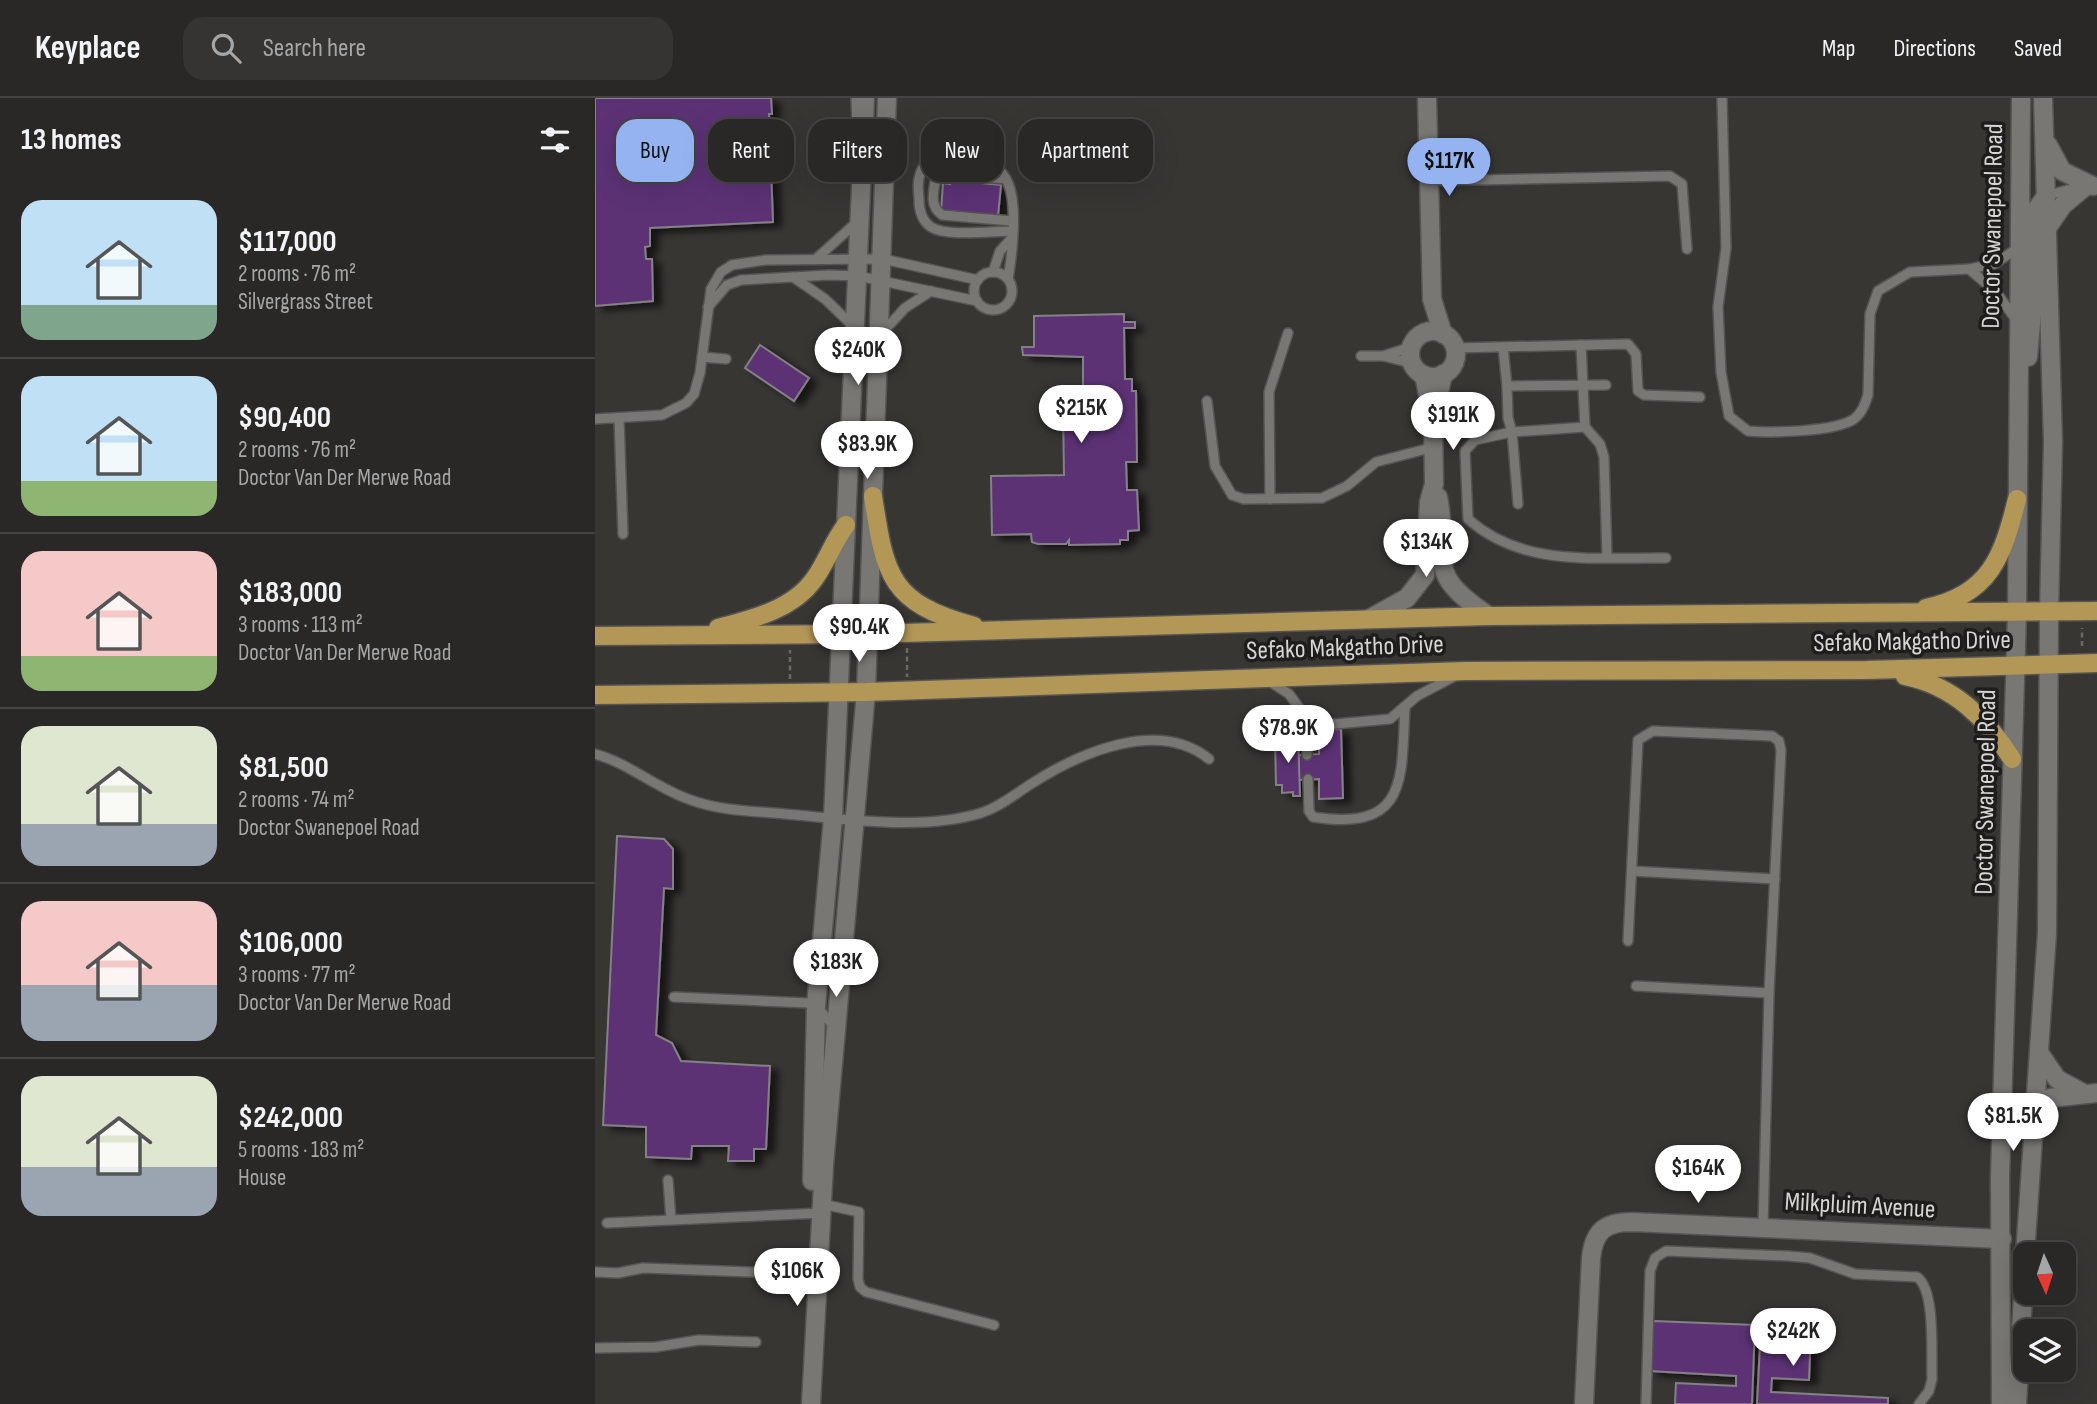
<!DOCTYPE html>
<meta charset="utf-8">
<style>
body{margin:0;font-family:"Sofia Sans Condensed",sans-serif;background:#353432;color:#f1f3f6;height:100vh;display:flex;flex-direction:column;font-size:26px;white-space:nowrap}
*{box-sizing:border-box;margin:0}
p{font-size:23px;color:#a5a6a7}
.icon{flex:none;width:38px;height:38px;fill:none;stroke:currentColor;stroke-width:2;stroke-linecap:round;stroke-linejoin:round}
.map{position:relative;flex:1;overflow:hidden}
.sheet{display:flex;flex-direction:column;background:#292826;width:595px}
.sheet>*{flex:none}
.banner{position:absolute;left:21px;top:21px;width:665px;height:63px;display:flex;gap:14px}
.needle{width:46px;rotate:177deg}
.buttons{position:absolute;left:1418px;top:1144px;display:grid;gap:14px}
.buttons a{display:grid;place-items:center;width:63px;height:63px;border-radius:14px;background:#292826;box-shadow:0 7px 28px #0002,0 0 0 2px #454443;font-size:35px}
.price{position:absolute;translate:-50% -60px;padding:0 16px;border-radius:24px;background:#fff;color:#222;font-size:23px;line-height:46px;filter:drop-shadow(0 2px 4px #0008)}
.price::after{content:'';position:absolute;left:50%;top:42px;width:21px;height:16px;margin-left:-10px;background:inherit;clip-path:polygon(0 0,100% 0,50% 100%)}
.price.selected{background:#95b2f1;color:#111}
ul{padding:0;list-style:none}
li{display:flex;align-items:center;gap:21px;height:175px;padding:0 21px}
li+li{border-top:2px solid #454443}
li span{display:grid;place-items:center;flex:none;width:196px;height:140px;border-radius:21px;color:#555}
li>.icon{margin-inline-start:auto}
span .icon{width:84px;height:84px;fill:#fffc;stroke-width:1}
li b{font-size:30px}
h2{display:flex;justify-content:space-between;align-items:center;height:84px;padding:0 21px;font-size:30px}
.pill{padding:0 24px;border-radius:21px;background:#292826;box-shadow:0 7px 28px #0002,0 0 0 2px #454443;font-size:24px;line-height:63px}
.pill.selected{background:#95b2f1;color:#111}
header{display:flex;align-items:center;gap:42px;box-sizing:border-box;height:98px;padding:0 35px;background:#292826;border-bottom:2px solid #454443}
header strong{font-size:33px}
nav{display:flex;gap:38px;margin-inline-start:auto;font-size:24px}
.search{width:490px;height:63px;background:#353432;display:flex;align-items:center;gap:18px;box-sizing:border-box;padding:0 24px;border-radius:21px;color:#a5a6a7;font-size:26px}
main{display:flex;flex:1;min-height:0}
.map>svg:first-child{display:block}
.building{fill:#5c3274;stroke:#838185;stroke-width:2;filter:url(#shadow)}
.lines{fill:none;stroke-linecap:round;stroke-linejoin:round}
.service-casing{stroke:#555452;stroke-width:12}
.minor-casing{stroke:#555452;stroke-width:21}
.tertiary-casing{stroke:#555452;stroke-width:21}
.secondary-casing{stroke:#555452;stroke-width:21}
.primary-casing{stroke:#555452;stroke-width:21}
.path{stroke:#6a6967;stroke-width:2.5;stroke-dasharray:5 3.5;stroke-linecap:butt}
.service{stroke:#787773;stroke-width:9}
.minor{stroke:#787773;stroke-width:18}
.tertiary{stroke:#787773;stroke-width:18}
.secondary{stroke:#787773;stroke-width:18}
.primary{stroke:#b39756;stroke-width:18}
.labels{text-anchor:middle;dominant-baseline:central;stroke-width:7;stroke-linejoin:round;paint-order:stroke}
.street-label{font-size:26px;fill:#d6d5d4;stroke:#1e1d1c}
</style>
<header>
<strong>Keyplace</strong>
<div class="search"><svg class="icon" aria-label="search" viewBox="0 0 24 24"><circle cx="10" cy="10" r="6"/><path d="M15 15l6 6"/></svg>Search here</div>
<nav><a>Map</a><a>Directions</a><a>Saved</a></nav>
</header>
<main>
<section class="sheet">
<h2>13 homes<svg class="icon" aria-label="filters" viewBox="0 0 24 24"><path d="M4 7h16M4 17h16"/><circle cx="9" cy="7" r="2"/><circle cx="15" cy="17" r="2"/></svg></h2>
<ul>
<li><span style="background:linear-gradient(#bfe0f5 75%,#7fa58c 0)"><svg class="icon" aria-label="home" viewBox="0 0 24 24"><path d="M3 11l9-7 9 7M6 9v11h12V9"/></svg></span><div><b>$117,000</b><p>2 rooms · 76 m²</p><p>Silvergrass Street</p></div></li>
<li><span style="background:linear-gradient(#bfe0f5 75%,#8fb573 0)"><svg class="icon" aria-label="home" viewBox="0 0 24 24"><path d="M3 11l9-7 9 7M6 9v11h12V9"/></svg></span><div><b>$90,400</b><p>2 rooms · 76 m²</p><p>Doctor Van Der Merwe Road</p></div></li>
<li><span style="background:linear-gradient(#f6c9c9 75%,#8fb573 0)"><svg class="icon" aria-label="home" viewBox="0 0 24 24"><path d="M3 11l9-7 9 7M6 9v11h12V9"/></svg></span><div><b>$183,000</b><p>3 rooms · 113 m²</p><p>Doctor Van Der Merwe Road</p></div></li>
<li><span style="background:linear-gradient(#dfe7d0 70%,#9aa5b1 0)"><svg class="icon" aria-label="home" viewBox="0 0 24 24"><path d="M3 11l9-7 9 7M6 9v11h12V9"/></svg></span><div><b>$81,500</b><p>2 rooms · 74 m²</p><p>Doctor Swanepoel Road</p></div></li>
<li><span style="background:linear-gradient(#f6c9c9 60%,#9aa5b1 0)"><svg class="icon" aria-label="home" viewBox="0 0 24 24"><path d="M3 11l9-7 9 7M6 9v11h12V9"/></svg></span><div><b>$106,000</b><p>3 rooms · 77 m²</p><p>Doctor Van Der Merwe Road</p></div></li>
<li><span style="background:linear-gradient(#dfe7d0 65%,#9aa5b1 0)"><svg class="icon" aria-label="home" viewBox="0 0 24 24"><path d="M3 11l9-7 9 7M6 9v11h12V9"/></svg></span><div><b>$242,000</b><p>5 rooms · 183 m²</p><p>House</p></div></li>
</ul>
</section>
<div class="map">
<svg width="1502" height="1306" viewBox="0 0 1502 1306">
<defs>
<filter id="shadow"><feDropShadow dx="8" dy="4.5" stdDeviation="3.5" flood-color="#0009"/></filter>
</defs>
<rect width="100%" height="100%" fill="#373633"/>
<g class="building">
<path d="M0,0H176L177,16H174L178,124L55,130V148L50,149L51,161H57L58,203L0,208Z"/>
<path d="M355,82L406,87L403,118L346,113L348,85L355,86Z"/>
<path d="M529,216V224H540V230H529L530,281H537V293H541L542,364H531L532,392H542L544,432L533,433V442H525V446L474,447V442L471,446H443L437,444L436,436L397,437L396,378L469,377L468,312H473L472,302H488V259L428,257L427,249H439V218Z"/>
<path d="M165,247L214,280L199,303L150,270Z"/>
<path d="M746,631L748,700L724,701V681L704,682V657L724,656V632Z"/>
<path d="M703,636L705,698H698V694L687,695V687H681L680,643H695V637Z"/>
<path d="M22,738L69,741L78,751V791L69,790L61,937L77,945L86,963L175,968L171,1051H159V1063H133L134,1048H97L96,1061L51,1059V1029L8,1027Z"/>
<path d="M1058,1223L1160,1227L1157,1306H1080L1081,1285L1141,1288V1278L1055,1273Z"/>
<path d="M1166,1227L1216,1230L1214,1282L1177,1280L1176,1294L1293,1300V1306H1162Z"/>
</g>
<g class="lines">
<g class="service-casing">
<g id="service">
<path d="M1127,0L1131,150L1123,209L1126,274L1134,318L1153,333C1176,335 1240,334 1259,321C1267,315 1270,306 1273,297L1275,216L1283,193L1315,174L1374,171L1399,166L1423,150"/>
<path d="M261,1L262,32"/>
<path d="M411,81L350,76L340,84C338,97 335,108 347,117L417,123"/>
<path d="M834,83L1075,78L1087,86L1092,151"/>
<path d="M1451,98L1486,88"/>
<path d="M222,160L262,124"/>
<path d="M1374,171L1401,194L1422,223"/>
<path d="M398,174L405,153L416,141"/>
<circle cx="398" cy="193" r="19"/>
<path d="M198,179L230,201L259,229"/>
<path d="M413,181C417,157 423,108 413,85C401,56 348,39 328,70C322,79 323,91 324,101C324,112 327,123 336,129C351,139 398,133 417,133"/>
<path d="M113,209L132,187L146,182L234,177L263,178L382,203"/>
<path d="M287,235L310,210L336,193"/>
<path d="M986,247L990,329"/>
<path d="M908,249L912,288L1011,287"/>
<path d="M860,250L1033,246L1041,256L1043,293L1049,297L1105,299"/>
<path d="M766,258H788L816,265"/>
<path d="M788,258L816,249"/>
<path d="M107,259L131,261"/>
<path d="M912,288L913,320L917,334L880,342L870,353L873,421C928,470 1002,459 1071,460"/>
<path d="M612,303L620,368L637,397L649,401L727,400L752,388L781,364L839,349"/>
<path d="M24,320L28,436"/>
<path d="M0,321L67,317L91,305L99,296L105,275L116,191L126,174L137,167L171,162L288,161L383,182"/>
<path d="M675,401L674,294L693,235"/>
<path d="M923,406L917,334L990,329L1005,346L1009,359L1012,459"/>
<path d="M674,583L694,596L711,619L722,625L740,626L795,621L822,598L860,578"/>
<path d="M711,619L712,657"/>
<path d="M0,656C34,665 62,691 96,702C125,713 159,713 190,716C250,721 327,733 386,715C405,709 420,696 436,686C484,655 563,620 614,661"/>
<path d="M713,681L714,713L718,719C814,734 806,680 810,609"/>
<path d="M1037,773L1180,781"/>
<path d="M1033,843L1043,642L1058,633L1177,638L1184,643L1186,652L1174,895L1168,1130"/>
<path d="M1041,888L1174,895"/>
<path d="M79,899L213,905L221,908L239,928"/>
<path d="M73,1082L76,1122"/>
<path d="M227,1106L264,1114L263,1181L265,1189L271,1194L399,1227"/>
<path d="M12,1125L227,1115"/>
<path d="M0,1174L23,1175L48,1170L179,1175"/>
<path d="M0,1250L61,1249L104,1242L161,1244"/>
<path d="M1051,1306L1055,1173L1060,1160L1071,1153L1193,1158L1215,1160L1260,1176L1322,1179C1341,1192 1336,1258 1337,1281L1334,1293L1324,1306"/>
</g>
</g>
<g class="minor-casing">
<g id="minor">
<path d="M832,0L837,201L848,236"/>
<circle cx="838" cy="256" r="23"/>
<path d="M829,277L838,322"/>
<path d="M843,399C856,465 826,473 894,518"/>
<path d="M774,521L812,500L830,477L834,404L839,386L838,322L848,276"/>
<path d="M1445,956L1462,981L1486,994"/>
<path d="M1440,1013L1455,1000L1502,995"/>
<path d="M217,1083L221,908L238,720L270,0"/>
<path d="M216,1306L229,1067L271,594L292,0"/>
<path d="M989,1306L996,1160C999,1133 1010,1124 1037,1124L1407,1141"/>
</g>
</g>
<g class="tertiary-casing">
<g id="tertiary">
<path d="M1448,0L1458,344L1454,514"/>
<path d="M1453,47L1467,73L1498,88"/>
<path d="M1452,130L1468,107L1492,87"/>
<path d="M1433,259L1438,203V127L1441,112L1449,101"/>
<path d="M1422,515L1426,0"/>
</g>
</g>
<g class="secondary-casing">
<g id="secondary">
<path d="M1430,1157L1452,835L1454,514"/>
<path d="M1406,1306L1405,1079L1422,515"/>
<path d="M1422,1306L1430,1163"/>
</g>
</g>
<g class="primary-casing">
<g id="primary">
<path d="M278,398C290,477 294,505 379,528"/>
<path d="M1331,510C1395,497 1408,458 1422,401"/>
<path d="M123,530C158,521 199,511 220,480C232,463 238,444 251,427"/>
<path d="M0,538L272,536L894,518L1502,513"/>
<path d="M1310,578C1359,588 1391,620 1417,661"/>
<path d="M0,597L271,594L871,573L1272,572L1502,565"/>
</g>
</g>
<g class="path">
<path d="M1392,531L1393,552"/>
<path d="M1487,548V530"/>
<path d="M312,550V579"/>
<path d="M195,581V552"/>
</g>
<use href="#service" class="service"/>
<use href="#minor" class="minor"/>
<use href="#tertiary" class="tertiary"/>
<use href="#secondary" class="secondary"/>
<use href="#primary" class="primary"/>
</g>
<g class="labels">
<g class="street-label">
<text transform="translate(1398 128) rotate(-89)">Doctor Swanepoel Road</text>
<text transform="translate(1317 544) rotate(-1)">Sefako Makgatho Drive</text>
<text transform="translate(750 550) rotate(-2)">Sefako Makgatho Drive</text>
<text transform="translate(1391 694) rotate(-89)">Doctor Swanepoel Road</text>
<text transform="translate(1265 1108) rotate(3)">Milkpluim Avenue</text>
</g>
</g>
</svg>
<div class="buttons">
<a><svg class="needle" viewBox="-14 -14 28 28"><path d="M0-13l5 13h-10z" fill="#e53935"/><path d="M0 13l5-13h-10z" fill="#a5a6a7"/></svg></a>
<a><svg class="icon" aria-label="layers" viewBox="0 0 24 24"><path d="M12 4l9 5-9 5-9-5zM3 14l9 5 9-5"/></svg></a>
</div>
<b class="price selected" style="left:854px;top:100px">$117K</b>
<b class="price" style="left:263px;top:289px">$240K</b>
<b class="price" style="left:486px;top:347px">$215K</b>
<b class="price" style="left:858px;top:354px">$191K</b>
<b class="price" style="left:272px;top:383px">$83.9K</b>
<b class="price" style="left:831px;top:481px">$134K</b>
<b class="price" style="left:264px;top:566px">$90.4K</b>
<b class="price" style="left:693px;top:667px">$78.9K</b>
<b class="price" style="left:241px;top:901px">$183K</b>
<b class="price" style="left:1418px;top:1055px">$81.5K</b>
<b class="price" style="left:1103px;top:1107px">$164K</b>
<b class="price" style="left:202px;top:1210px">$106K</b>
<b class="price" style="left:1198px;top:1270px">$242K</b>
<div class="banner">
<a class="pill selected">Buy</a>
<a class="pill">Rent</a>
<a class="pill">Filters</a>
<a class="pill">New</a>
<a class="pill">Apartment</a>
</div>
</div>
</main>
